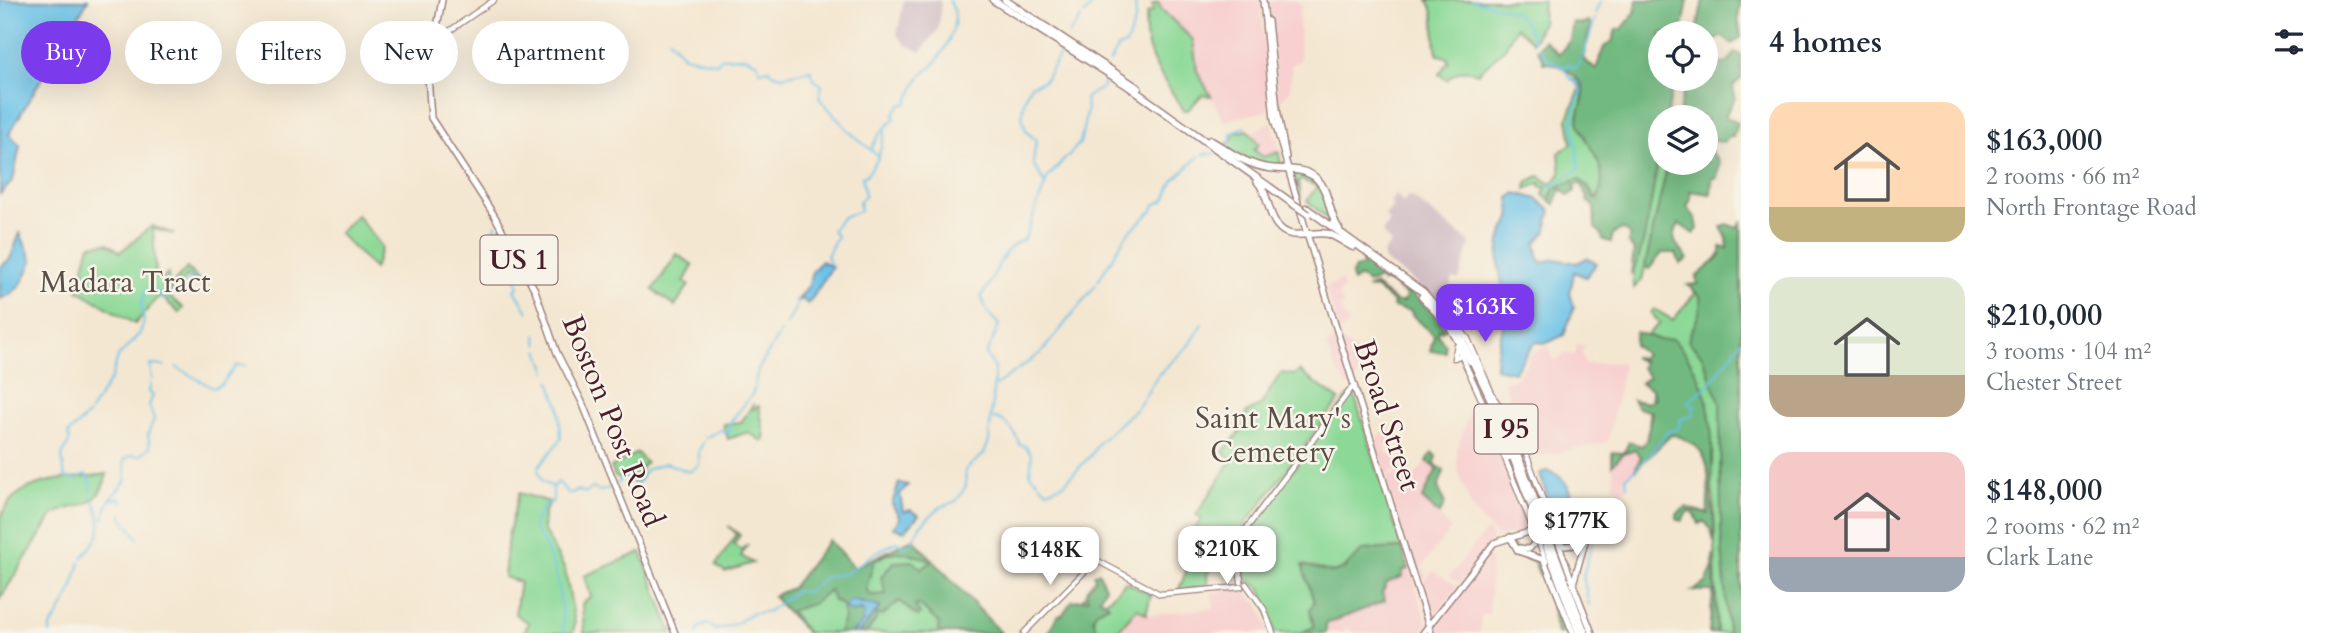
<!DOCTYPE html>
<meta charset="utf-8">
<style>
body{margin:0;font-family:Cardo,serif;background:#f6f6f7;color:#1f2937;height:100vh;display:flex;flex-direction:column;font-size:26px;white-space:nowrap}
*{box-sizing:border-box;margin:0}
p{font-size:23px;color:#747a83}
.icon{flex:none;width:38px;height:38px;fill:none;stroke:currentColor;stroke-width:2;stroke-linecap:round;stroke-linejoin:round}
.map{position:relative;flex:1;overflow:hidden}
.details{display:flex;flex-direction:column;background:#fff;width:595px}
.details>*{flex:none}
.top-card{position:absolute;left:21px;top:21px;width:665px;height:63px;display:flex;gap:14px}
.controls{position:absolute;left:1648px;top:21px;display:grid;gap:14px}
.controls a{display:grid;place-items:center;width:70px;height:70px;border-radius:50%;background:#fff;box-shadow:0 7px 28px #0002;font-size:35px}
.price{position:absolute;translate:-50% -60px;padding:0 16px;border-radius:14px;background:#fff;color:#222;font-size:23px;line-height:46px;filter:drop-shadow(0 2px 4px #0008)}
.price::after{content:'';position:absolute;left:50%;top:42px;width:21px;height:16px;margin-left:-10px;background:inherit;clip-path:polygon(0 0,100% 0,50% 100%)}
.price.selected{background:#7c3aed;color:#fff}
ul{padding:0;list-style:none}
li{display:flex;align-items:center;gap:21px;height:175px;padding:0 28px}
li span{display:grid;place-items:center;flex:none;width:196px;height:140px;border-radius:21px;color:#555}
li>.icon{margin-inline-start:auto}
span .icon{width:84px;height:84px;fill:#fffc;stroke-width:1}
li b{font-size:30px}
h2{display:flex;justify-content:space-between;align-items:center;height:84px;padding:0 28px;font-size:30px}
.tag{padding:0 24px;border-radius:32px;background:#fff;box-shadow:0 7px 28px #0002;font-size:24px;line-height:63px}
.tag.selected{background:#7c3aed;color:#fff}
main{display:flex;flex:1;min-height:0}
.map>svg:first-child{display:block}
.built{fill:#f7d0cf}
.industrial{fill:#d2bec5}
.green{fill:#8cd997;stroke:#6b7c61;stroke-width:2}
.forest{fill:#71b980;stroke:#5e6c56;stroke-width:2;fill-rule:evenodd}
.water{fill:#6ac2e8;stroke:#5a708a;stroke-width:2}
.lines{fill:none;stroke-linecap:round;stroke-linejoin:round}
.stream{stroke:#6ac2e8;stroke-width:2}
.secondary-casing{stroke:#9f837e;stroke-width:7}
.primary-casing{stroke:#9f837e;stroke-width:8}
.trunk-casing{stroke:#9f837e;stroke-width:8}
.motorway-casing{stroke:#9f837e;stroke-width:9}
.secondary{stroke:#fff;stroke-width:4.5}
.primary{stroke:#fff;stroke-width:5}
.trunk{stroke:#fff;stroke-width:5}
.motorway{stroke:#fff;stroke-width:6}
.primary-bridge-casing{stroke:#9f837e;stroke-width:8;stroke-linecap:butt}
.motorway-bridge-casing{stroke:#9f837e;stroke-width:9;stroke-linecap:butt}
.primary-bridge{stroke:#fff;stroke-width:5}
.motorway-bridge{stroke:#fff;stroke-width:6}
.labels{text-anchor:middle;dominant-baseline:central;stroke-width:5;stroke-linejoin:round;paint-order:stroke}
.shield{fill:#f7f3e8;stroke:#7e5f64;stroke-width:2}
.shield-label{font-size:28px;font-weight:bold;fill:#4a1f2b}
.park-label{font-size:30px;fill:#5a4e46;stroke:#f7f3e8}
.street-label{font-size:30px;fill:#4a1f2b;stroke:#f7f3e8}
</style>
<main>
<div class="map">
<svg width="1741" height="633" viewBox="0 0 1741 633">
<rect width="100%" height="100%" fill="#f7f3e8"/>
<filter id="ink" filterUnits="userSpaceOnUse"><feTurbulence type="fractalNoise" baseFrequency=".0143" numOctaves="2"/><feDisplacementMap in="SourceGraphic" scale="14" xChannelSelector="R" yChannelSelector="G"/><feConvolveMatrix kernelMatrix="1 2 1 2 8 2 1 2 1" color-interpolation-filters="sRGB"/></filter>
<filter id="wash" filterUnits="userSpaceOnUse"><feTurbulence type="fractalNoise" baseFrequency=".00686" numOctaves="4" result="noise"/><feDisplacementMap in="SourceGraphic" scale="28" xChannelSelector="R" yChannelSelector="G"/><feGaussianBlur stdDeviation="1.57" result="paint"/><feColorMatrix in="noise" values="0 0 0 0 0 0 0 0 0 0 0 0 0 0 0 0 0 1.4 0 .05"/><feComposite in="paint" operator="in"/></filter>
<g filter="url(#wash)">
<rect width="100%" height="100%" fill="#f4e7d1"/>
<g class="built">
<path d="M1157,0H1261L1269,110L1224,121L1197,71L1193,40L1161,9Z"/>
<path d="M1269,0H1294L1305,8H1300L1299,15L1300,61L1292,64L1290,91L1278,103Z"/>
<path d="M1272,122L1279,152L1263,157L1254,150L1259,144L1252,132Z"/>
<path d="M1342,280L1344,288L1338,296L1344,304L1340,308L1349,324L1339,332L1325,288Z"/>
<path d="M1338,339L1360,354L1357,359L1363,370L1349,388L1335,368L1326,345Z"/>
<path d="M1577,344L1586,346L1582,350L1585,364L1621,362L1623,367L1608,442L1530,458L1515,426L1520,428L1503,380L1514,379L1528,362V357L1537,350L1548,347L1554,361L1566,353L1575,356Z"/>
<path d="M1476,391L1532,528L1498,538L1472,509L1457,468V449Z"/>
<path d="M1388,426L1392,440L1386,443L1385,446L1388,455L1396,453L1401,469L1384,475L1374,443Z"/>
<path d="M1634,450L1641,458L1634,470L1623,479L1626,489L1619,493L1614,484L1612,465L1623,454Z"/>
<path d="M1427,461L1437,469L1422,496L1451,529L1421,567L1426,575L1418,584L1385,478L1409,468L1413,477Z"/>
<path d="M1487,530L1493,540L1460,583L1449,577Z"/>
<path d="M1487,554L1491,562L1490,602L1489,615H1481L1480,633H1434L1432,627Z"/>
<path d="M1410,568L1427,625L1420,633H1356L1345,627L1343,633H1326L1325,624L1384,601L1382,593L1388,583L1403,576V570Z"/>
<path d="M1433,571L1458,586L1430,622L1419,587Z"/>
<path d="M1241,588L1259,605L1270,633H1116L1137,608L1149,615L1214,608L1211,592Z"/>
</g>
<g class="industrial">
<path d="M904,0H939L941,4L938,29L921,52L906,45L897,35Z"/>
<path d="M1396,194L1403,203L1409,195L1470,243L1459,280L1452,278L1450,288L1441,297L1433,296L1384,260L1383,253L1391,243L1382,233L1389,221L1385,216L1393,206L1390,202Z"/>
</g>
<g class="green">
<path d="M1428,0H1543L1542,23L1533,42L1516,27L1505,48L1478,73C1466,68 1456,70 1447,80L1439,74L1449,61L1447,57L1438,55C1431,36 1439,19 1428,0Z"/>
<path d="M1158,2L1161,9L1193,40L1197,71L1211,96L1202,95L1188,110H1184C1164,80 1139,51 1147,14L1154,10L1152,5Z"/>
<path d="M1573,79L1579,80L1584,91L1578,121C1589,144 1614,175 1596,199L1587,185L1578,179L1551,193L1550,202L1543,194L1546,187H1541L1540,183L1526,189L1527,182L1539,176L1551,184L1561,174L1559,153L1572,143L1568,118L1580,88Z"/>
<path d="M1248,130L1259,144L1254,150L1263,157L1279,152L1281,167L1259,165L1227,148L1226,145L1233,139V133Z"/>
<path d="M1661,147V163H1668L1642,280L1634,288L1633,272L1643,241Z"/>
<path d="M1293,172C1323,177 1325,200 1334,225L1307,201L1317,186L1301,180L1298,182L1301,200Z"/>
<path d="M357,215L382,247L374,269L339,233Z"/>
<path d="M152,226L174,234L153,229L156,275L161,280L168,274L169,288L187,268L206,288L188,276L167,295L183,308L179,313L160,295L135,324L78,290L90,245L108,243L120,252Z"/>
<path d="M1724,250L1720,470L1728,633H1717L1714,500C1708,475 1714,450 1708,424L1707,445L1649,426L1657,339L1647,335L1660,323L1651,313L1654,309L1673,320L1703,284L1697,279Z"/>
<path d="M677,254L693,265L684,282L689,285L675,306L653,290Z"/>
<path d="M1299,371L1339,400L1236,537L1237,566L1211,565L1207,576L1208,586L1178,591L1203,533L1195,528L1202,518L1196,515L1232,460L1223,452L1243,428L1246,413L1260,406L1281,373L1295,375Z"/>
<path d="M1354,394L1402,548L1363,550L1344,569L1334,573L1303,565L1314,603L1310,611L1314,627L1300,633H1275L1261,589L1243,577L1241,540L1348,396Z"/>
<path d="M753,405V409L759,406L765,439L762,441L748,432L728,439L723,424L741,422Z"/>
<path d="M637,453L646,463L641,468L640,480L636,483L615,477L611,467Z"/>
<path d="M107,474C96,516 73,500 52,516L0,599C0,575 0,545 0,522C10,475 72,480 107,474Z"/>
<path d="M519,493L550,502L544,513L543,529L565,570L575,623L573,633H523L529,623L515,614L520,582L504,577L508,536Z"/>
<path d="M728,526L740,535L734,545L742,550L748,544L741,556L753,563L725,572L716,565L737,534Z"/>
<path d="M913,539L1001,633H807L773,596L792,588L829,540L854,568Z"/>
<path d="M641,552L672,633H584L582,604L591,596L584,576Z"/>
<path d="M1126,582L1151,595L1146,614L1137,608L1116,633H1061L1088,590L1103,604Z"/>
</g>
<g class="forest">
<path d="M1637,0H1688L1682,33H1661V79H1674L1667,117H1661C1661,143 1646,258 1631,273L1634,250L1628,243L1630,234L1622,229L1613,234L1611,242L1603,240L1601,233L1595,228L1594,206L1588,202L1582,184L1575,185V191L1569,196L1561,189L1555,204L1551,202L1554,188L1578,179L1587,185L1594,199H1598C1610,165 1590,153 1579,124C1575,114 1585,102 1584,92C1583,77 1555,60 1543,63V58L1537,50L1544,40L1559,54L1570,40L1573,22L1581,24L1588,21L1591,24L1583,59L1596,69L1604,47L1612,42L1616,30L1622,29L1635,12Z"/>
<path d="M1703,0H1741L1738,18L1741,37L1732,44L1721,36L1713,42L1710,51L1717,64L1728,62L1735,52L1741,55V79L1733,86L1735,98L1725,116L1737,123L1733,136H1729L1724,143L1714,140L1709,148C1717,164 1722,153 1717,177L1712,179L1711,194L1690,191L1691,199L1687,207L1696,219L1698,229L1694,234L1679,224C1668,243 1678,244 1688,259L1680,264L1676,253H1662L1649,269L1645,267L1646,261L1668,163H1706V117H1678L1686,79H1706V33H1696Z"/>
<path d="M1741,222V633H1728L1721,533L1720,402L1702,356L1688,341C1692,325 1703,315 1700,296L1687,285L1697,284L1696,277L1721,256V247L1728,248L1727,238L1721,227L1727,224L1737,228Z"/>
<path d="M1362,258C1387,281 1423,295 1445,328L1442,331L1439,329L1437,334L1445,344V352L1430,351L1434,335L1412,315L1411,311L1393,307L1394,303L1377,289L1366,288L1374,285L1397,302H1403L1407,296L1388,281L1382,282L1381,278L1368,283L1360,277L1353,282L1351,276L1355,268L1362,266Z"/>
<path d="M1636,332L1660,340L1673,339C1712,381 1715,429 1711,484C1709,503 1717,525 1714,543L1711,529L1704,521L1699,524L1695,514L1688,511L1682,521L1677,520V514L1686,507L1708,514C1706,490 1716,457 1691,443C1684,439 1680,435 1671,435L1634,471L1641,457L1636,450L1623,454L1612,465V452L1624,453L1629,442L1642,446L1646,441L1652,412L1638,408L1633,400L1648,403L1655,398L1652,389L1640,383L1649,377L1641,367L1643,362L1633,357L1642,358L1645,354L1634,345Z"/>
<path d="M1432,453L1436,456L1435,464L1444,471L1438,487L1445,504L1439,514L1422,499L1437,469L1427,461Z"/>
<path d="M913,539L1001,633H938L939,623L919,605L915,606L920,614L917,616L899,601L882,616L877,614L876,620L866,633H859L880,607L844,608L853,612L862,610L865,614L862,623L852,633H839L844,618L842,605L834,601L830,590L812,604L790,611L807,633L773,596L792,588L829,540L854,568ZM899,552L926,558L931,562L922,569L912,561L894,562L881,577L886,594L871,595L866,589L874,561L889,553Z"/>
<path d="M1512,544L1520,555L1536,558L1544,569L1547,568L1568,633H1557L1552,608L1557,604L1551,603L1544,573L1539,574L1534,561L1514,555L1511,548L1504,545Z"/>
<path d="M1402,548L1408,569L1403,570V576L1387,583L1382,593L1385,601L1326,624V633H1300L1314,627L1310,610L1314,602L1302,565L1334,573L1344,569L1363,550Z"/>
<path d="M1713,554L1717,633H1709L1713,591H1692L1706,583L1713,567Z"/>
<path d="M1099,572L1105,588L1100,598L1109,605L1097,611L1093,617L1097,633H1048L1057,616L1062,615L1072,601L1088,599L1086,591L1095,578L1094,574Z"/>
</g>
<g class="water">
<path d="M0,0H88L9,134L20,145L13,181L0,194Z"/>
<path d="M1516,193L1537,199L1551,211L1545,233L1536,243L1538,256L1542,263L1554,259L1577,263L1587,258L1597,263L1586,277L1574,272L1570,293L1574,307L1564,335L1547,343L1535,342L1514,372L1496,368C1496,349 1501,330 1509,312L1514,310L1509,307C1502,290 1496,261 1500,242C1504,222 1515,225 1509,198Z"/>
<path d="M20,233L32,260C25,279 20,292 0,299V267L10,259Z"/>
<path d="M821,261L832,267C824,278 816,294 808,304L802,299L797,301L809,285L812,272Z"/>
<path d="M1545,471C1562,473 1570,486 1572,502L1563,515L1552,512L1540,474Z"/>
<path d="M899,483L908,485L900,494L903,512L911,510L919,515L905,531L893,528L900,518L892,504Z"/>
<path d="M850,600L880,607L859,633H852L862,623L864,614L862,610L853,612L844,608Z"/>
</g>
<g class="lines">
<g class="stream">
<path d="M1472,0C1507,10 1522,5 1534,42"/>
<path d="M1084,14L1097,0"/>
<path d="M1595,14L1601,0"/>
<path d="M1069,35L1081,18"/>
<path d="M669,39L684,56L717,63L721,58L744,57L758,63L760,71L769,69L771,73L782,76L811,70L814,80L822,85L819,98C836,116 850,135 870,149"/>
<path d="M1538,47L1547,59L1563,67"/>
<path d="M1110,62L1117,48L1126,45L1136,18L1135,0"/>
<path d="M922,74C938,66 955,35 955,15C955,8 951,7 949,0"/>
<path d="M1229,147L1231,134L1246,126"/>
<path d="M1203,154H1214"/>
<path d="M879,155L885,131"/>
<path d="M1045,183L1033,164L1036,139C1017,130 1021,103 1030,86L1044,81L1062,51"/>
<path d="M1548,188L1579,170C1578,142 1565,117 1582,92L1577,82L1571,79L1563,67L1568,64L1576,68C1583,62 1592,29 1595,19"/>
<path d="M496,224C492,236 507,247 504,261L510,266"/>
<path d="M1025,238L1048,177L1080,143L1087,111L1085,98L1103,87V76"/>
<path d="M831,266L827,256L837,236L832,230L843,217L860,211L859,202L865,196L862,176H866L879,157L871,150L879,134L895,118L893,115L899,106L907,103L920,76"/>
<path d="M512,271L519,286L515,290L528,312"/>
<path d="M1098,281L1127,234L1154,209V205L1165,200L1173,181L1199,156"/>
<path d="M787,324L799,301"/>
<path d="M536,335L538,345"/>
<path d="M992,342L999,325L987,311L981,296C1001,273 995,252 1024,239"/>
<path d="M539,350L547,372"/>
<path d="M1042,352L1096,285"/>
<path d="M237,365L245,366"/>
<path d="M176,367L213,388L222,384L236,366"/>
<path d="M152,379L150,365L165,366"/>
<path d="M996,385L1041,353"/>
<path d="M90,411L111,379L118,357L140,333L144,321L141,305L145,291L150,288L158,291L162,299L196,276"/>
<path d="M89,414L68,434L70,440L62,456L65,478L76,479L85,474L90,480L91,491"/>
<path d="M992,418C1007,418 1015,432 1020,445L1025,446L1031,454"/>
<path d="M705,438L721,430L730,433L729,424L753,393L758,370L781,331"/>
<path d="M1032,456L1030,474L1038,481"/>
<path d="M539,466L561,439L559,406L550,381"/>
<path d="M538,470L542,482L553,487"/>
<path d="M617,484L622,478L639,482L646,470L666,463L689,472L699,465V451L703,442"/>
<path d="M1040,484L1047,491L1064,484L1092,454L1099,442L1138,407L1158,375L1189,345L1202,324"/>
<path d="M1627,486L1626,477C1638,468 1660,445 1666,433L1678,428L1681,419L1692,416L1695,405L1687,402L1710,384L1741,341"/>
<path d="M91,496L92,498"/>
<path d="M112,499L120,498L123,502"/>
<path d="M109,501L126,480L124,460L132,455L139,456L150,447L148,434L154,419L149,405L153,396L149,392L151,384"/>
<path d="M122,513V518L138,538"/>
<path d="M1568,514L1570,516"/>
<path d="M103,519L108,503"/>
<path d="M1600,527L1612,517"/>
<path d="M82,558C101,535 106,528 94,501"/>
<path d="M1589,605L1583,576L1593,540L1590,529"/>
<path d="M50,633V627C66,606 74,587 80,562"/>
<path d="M564,633C561,594 557,559 533,526L544,505L553,502V487L558,482L569,494L578,490L586,493L593,488L600,491L613,487"/>
<path d="M697,633L700,627L708,624L715,630L738,623L749,614L769,611L795,591L807,592L826,577L847,573L876,552L897,542L905,546L911,544L920,526L939,508L956,501L961,494L966,486L965,470L984,454L989,441L995,368L986,354L991,345"/>
</g>
</g>
</g>
<g filter="url(#ink)">
<g class="lines">
<g class="secondary-casing">
<g id="secondary">
<path d="M435,41L494,0"/>
<path d="M1443,307L1468,339L1494,398L1519,434L1573,583"/>
<path d="M1456,321L1457,304"/>
<path d="M1457,346L1484,405"/>
<path d="M1457,346L1454,358L1462,355"/>
<path d="M1500,446L1546,561"/>
<path d="M1241,582L1237,550L1240,537L1354,385"/>
<path d="M1246,584L1264,609L1273,633"/>
<path d="M1024,633L1096,560L1160,594L1241,587"/>
</g>
</g>
<g class="primary-casing">
<g id="primary">
<path d="M442,0L428,76L431,118L494,215L535,290L557,353L582,402L675,633"/>
<path d="M1307,234L1431,633"/>
<path d="M1557,525L1579,519L1585,542L1573,584L1592,633"/>
<path d="M1510,537L1518,551L1544,560L1573,633"/>
<path d="M1557,540L1565,546L1574,545L1581,538V531"/>
<path d="M1520,548L1529,549L1534,544L1531,522"/>
<path d="M1423,633L1494,543L1529,532"/>
</g>
</g>
<g class="trunk-casing">
<g id="trunk">
<path d="M1263,0L1274,120L1307,234"/>
<path d="M1268,21L1277,109L1286,157"/>
</g>
</g>
<g class="motorway-casing">
<g id="motorway">
<path d="M993,0L1128,86L1292,203"/>
<path d="M1005,0L1138,88"/>
<path d="M1210,140C1229,151 1246,165 1269,168C1285,170 1305,167 1317,179C1330,191 1328,214 1339,229"/>
<path d="M1257,181C1269,194 1267,212 1277,225C1291,243 1310,230 1329,234C1337,237 1345,243 1353,247"/>
<path d="M1306,208L1423,292L1459,333L1520,461L1585,633"/>
<path d="M1422,297L1449,326L1470,361"/>
<path d="M1483,405L1509,457"/>
<path d="M1508,444L1579,633"/>
</g>
</g>
<use href="#secondary" class="secondary"/>
<use href="#primary" class="primary"/>
<use href="#trunk" class="trunk"/>
<use href="#motorway" class="motorway"/>
<g class="primary-bridge-casing">
<path id="primary-bridge" d="M1529,532L1557,525"/>
</g>
<g class="motorway-bridge-casing">
<path id="motorway-bridge" d="M1292,203L1308,214"/>
</g>
<use href="#primary-bridge" class="primary-bridge"/>
<use href="#motorway-bridge" class="motorway-bridge"/>
</g>
</g>
<g class="labels">
<g class="shield">
<rect x="480.5" y="235.5" width="77" height="49" rx="5"/>
<rect x="1474.5" y="404.5" width="63" height="49" rx="5"/>
</g>
<g class="shield-label">
<text x="519" y="260">US 1</text>
<text x="1506" y="429">I 95</text>
</g>
<g class="park-label">
<text x="125" y="282">Madara Tract</text>
<text x="1273" y="418">Saint Mary's<tspan x="1273" dy="34">Cemetery</tspan></text>
</g>
<g class="street-label">
<text transform="translate(1387 415) rotate(72)">Broad Street</text>
<text transform="translate(613 421) rotate(68)">Boston Post Road</text>
</g>
</g>
</svg>
<div class="controls">
<a><svg class="icon" aria-label="locate" viewBox="0 0 24 24"><circle cx="12" cy="12" r="6"/><path d="M12 2v4M12 18v4M2 12h4M18 12h4"/></svg></a>
<a><svg class="icon" aria-label="layers" viewBox="0 0 24 24"><path d="M12 4l9 5-9 5-9-5zM3 14l9 5 9-5"/></svg></a>
</div>
<b class="price selected" style="left:1485px;top:344px">$163K</b>
<b class="price" style="left:1577px;top:558px">$177K</b>
<b class="price" style="left:1227px;top:586px">$210K</b>
<b class="price" style="left:1050px;top:587px">$148K</b>
<div class="top-card">
<a class="tag selected">Buy</a>
<a class="tag">Rent</a>
<a class="tag">Filters</a>
<a class="tag">New</a>
<a class="tag">Apartment</a>
</div>
</div>
<section class="details">
<h2>4 homes<svg class="icon" aria-label="filters" viewBox="0 0 24 24"><path d="M4 7h16M4 17h16"/><circle cx="9" cy="7" r="2"/><circle cx="15" cy="17" r="2"/></svg></h2>
<ul>
<li><span style="background:linear-gradient(#ffd9b3 75%,#c2b280 0)"><svg class="icon" aria-label="home" viewBox="0 0 24 24"><path d="M3 11l9-7 9 7M6 9v11h12V9"/></svg></span><div><b>$163,000</b><p>2 rooms · 66 m²</p><p>North Frontage Road</p></div></li>
<li><span style="background:linear-gradient(#dfe7d0 70%,#b9a48a 0)"><svg class="icon" aria-label="home" viewBox="0 0 24 24"><path d="M3 11l9-7 9 7M6 9v11h12V9"/></svg></span><div><b>$210,000</b><p>3 rooms · 104 m²</p><p>Chester Street</p></div></li>
<li><span style="background:linear-gradient(#f6c9c9 75%,#9aa5b1 0)"><svg class="icon" aria-label="home" viewBox="0 0 24 24"><path d="M3 11l9-7 9 7M6 9v11h12V9"/></svg></span><div><b>$148,000</b><p>2 rooms · 62 m²</p><p>Clark Lane</p></div></li>
</ul>
</section>
</main>
